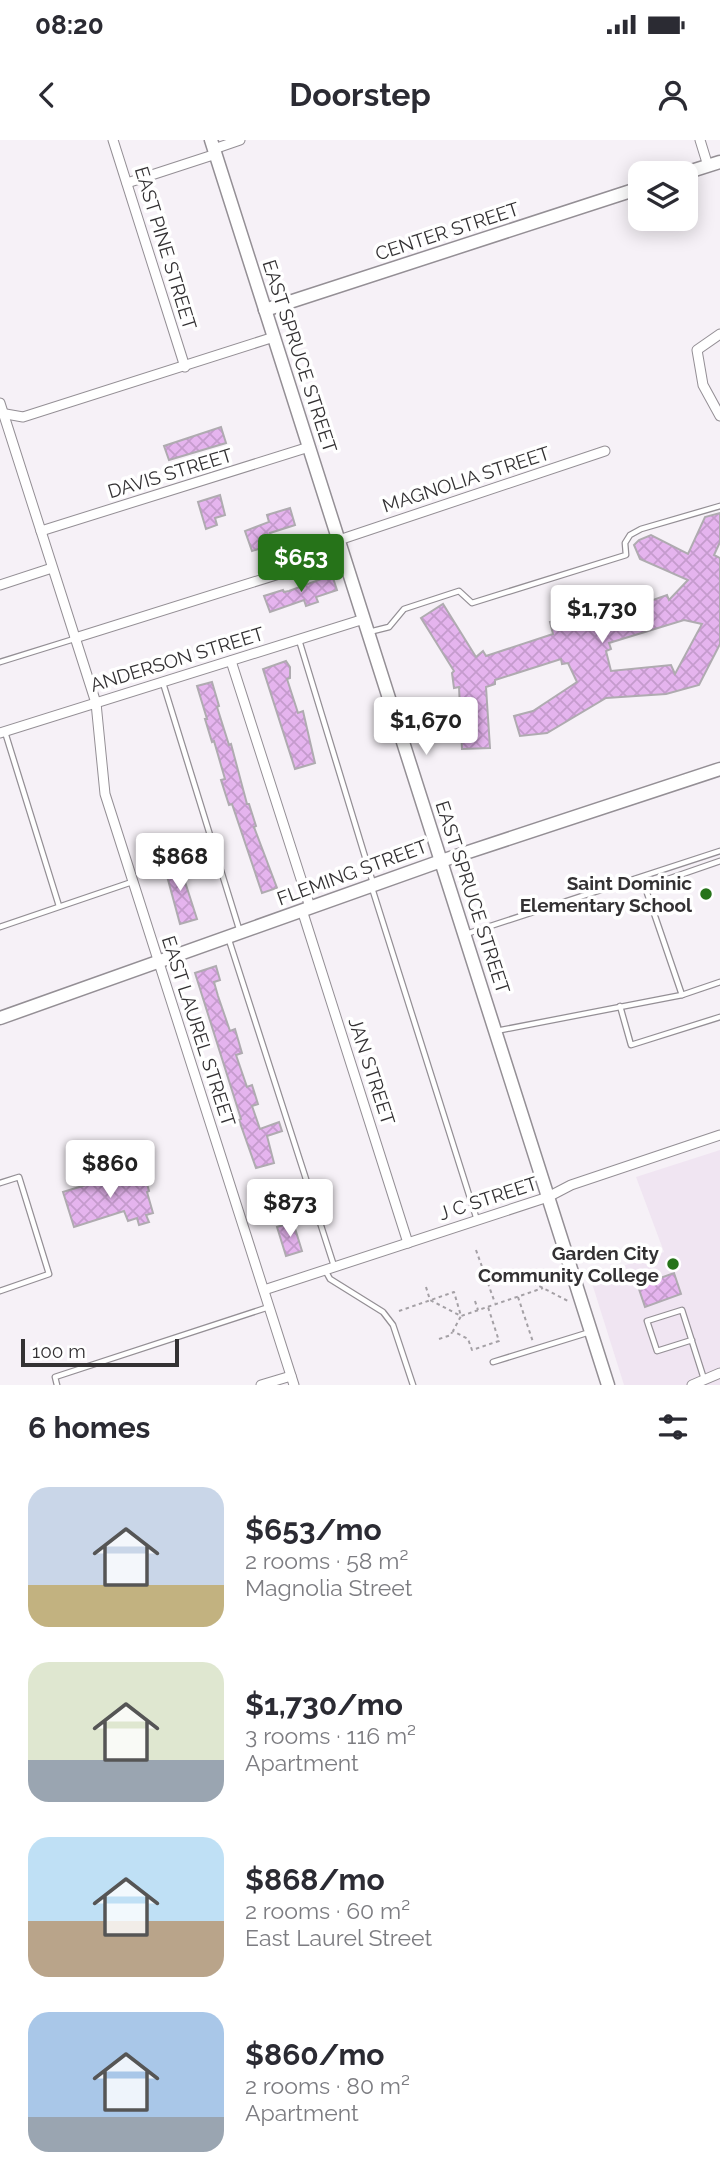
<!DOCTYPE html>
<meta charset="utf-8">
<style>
body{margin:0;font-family:Raleway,sans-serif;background:#f2f2f3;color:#2b2b33;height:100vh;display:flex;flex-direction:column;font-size:26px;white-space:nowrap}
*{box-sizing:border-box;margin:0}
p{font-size:23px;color:#7c7c81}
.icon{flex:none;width:38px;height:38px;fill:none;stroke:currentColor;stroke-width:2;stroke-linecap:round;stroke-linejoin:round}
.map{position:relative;height:1245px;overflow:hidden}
.details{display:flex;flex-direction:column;background:#fff;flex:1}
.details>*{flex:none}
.controls{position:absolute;left:628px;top:21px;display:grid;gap:14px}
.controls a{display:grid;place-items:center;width:70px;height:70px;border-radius:14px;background:#fff;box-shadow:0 4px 18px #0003;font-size:35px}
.scale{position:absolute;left:21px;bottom:18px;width:158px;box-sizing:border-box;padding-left:7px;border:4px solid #333133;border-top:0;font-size:19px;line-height:24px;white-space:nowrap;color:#333133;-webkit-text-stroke:5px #fff;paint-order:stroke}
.price{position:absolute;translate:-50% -60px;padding:0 16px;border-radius:7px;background:#fff;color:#222;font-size:23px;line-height:46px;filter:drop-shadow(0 2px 4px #0008)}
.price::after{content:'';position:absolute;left:50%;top:42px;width:21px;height:16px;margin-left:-10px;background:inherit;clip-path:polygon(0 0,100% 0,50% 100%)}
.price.on{background:#267319;color:#fff}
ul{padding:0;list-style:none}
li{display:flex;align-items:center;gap:21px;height:175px;padding:0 28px}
li span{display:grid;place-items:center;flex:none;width:196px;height:140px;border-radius:21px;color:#555}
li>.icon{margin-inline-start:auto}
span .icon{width:84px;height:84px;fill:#fffc;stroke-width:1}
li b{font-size:30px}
h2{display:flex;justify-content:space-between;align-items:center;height:84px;padding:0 28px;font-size:30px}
.status{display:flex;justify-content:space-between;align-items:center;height:49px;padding:0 35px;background:#fff;direction:ltr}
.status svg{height:19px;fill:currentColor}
header{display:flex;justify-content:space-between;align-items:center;height:91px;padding:0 28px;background:#fff;font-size:32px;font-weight:700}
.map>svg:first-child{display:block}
.built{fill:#f0e5f2}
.building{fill:url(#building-cross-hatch);stroke:#afabb0;stroke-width:2;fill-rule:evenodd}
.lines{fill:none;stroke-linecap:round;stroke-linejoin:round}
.lane-casing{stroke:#948f95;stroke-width:7}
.street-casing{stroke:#948f95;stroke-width:11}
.secondary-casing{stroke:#948f95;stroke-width:15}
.path{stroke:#a4a0a5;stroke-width:2;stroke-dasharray:3.5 3.5;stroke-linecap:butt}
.lane{stroke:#fff;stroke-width:4.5}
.street{stroke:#fff;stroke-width:9}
.secondary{stroke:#fff;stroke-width:12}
.poi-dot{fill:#267319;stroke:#fff;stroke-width:2.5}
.labels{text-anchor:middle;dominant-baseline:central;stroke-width:7;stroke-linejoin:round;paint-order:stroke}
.street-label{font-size:19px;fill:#333133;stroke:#fff}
.poi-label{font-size:19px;font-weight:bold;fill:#333133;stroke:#fff;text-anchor:end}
</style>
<div class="status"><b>08:20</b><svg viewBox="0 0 49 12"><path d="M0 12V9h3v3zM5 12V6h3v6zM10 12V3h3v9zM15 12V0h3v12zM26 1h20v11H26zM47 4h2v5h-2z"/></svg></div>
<header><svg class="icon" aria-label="back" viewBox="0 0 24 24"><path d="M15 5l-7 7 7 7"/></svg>Doorstep<svg class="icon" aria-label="person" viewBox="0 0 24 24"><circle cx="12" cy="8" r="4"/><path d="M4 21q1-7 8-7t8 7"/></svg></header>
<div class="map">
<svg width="720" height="1245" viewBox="0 0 720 1245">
<defs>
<pattern id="building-cross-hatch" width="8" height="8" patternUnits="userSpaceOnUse" patternTransform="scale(1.75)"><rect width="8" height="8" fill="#e5b4ee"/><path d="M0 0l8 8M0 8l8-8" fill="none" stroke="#c59bcd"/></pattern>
</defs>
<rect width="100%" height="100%" fill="#f6f1f7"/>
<path class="built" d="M720,1010V1245H624L590,1137L664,1112L636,1037Z"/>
<g class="building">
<path d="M221,287L226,303L169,320L164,306Z"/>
<path d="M220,355L225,375L215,378L217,385L206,389L198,362Z"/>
<path d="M290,368L295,385L270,393L274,404L252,411L245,391L269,382L267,375Z"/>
<path d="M720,373V402L714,415L720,418V504L699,545L666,554L606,558L547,593L520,596L514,576L533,571L577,542L568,523L562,524L561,519L495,540V544L486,547L490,608L462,609L459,547L454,548L452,533L454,531L421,478L443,464L476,517L483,511L486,516L553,494L550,482L562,479L559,471L582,464L586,472L596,467L600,479L667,455L669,460L688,440L640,419L634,405L639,400L651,395L688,414L705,377ZM684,480L702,484L675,534L671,525L611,531L606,511L611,509L609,503Z"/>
<path d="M332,435L337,450L316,457L318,462L306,466L304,460L270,472L264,456L283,450L284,452L289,451Z"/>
<path d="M286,521L290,527V538L287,539L298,573L303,571L315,623L295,629L263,529Z"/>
<path d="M212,542L219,566L217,567L229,605L231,604L247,664H249L256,686L254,687L277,748L262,753L232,664L229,665L221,640L225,639L214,601L212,602L205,579H207L197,546Z"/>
<path d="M178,720L197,779L180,784L164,725Z"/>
<path d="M216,826L220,840L214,842L218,856L230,891L235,889L242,913L236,915L247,947L252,945L258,964L252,966L260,989L279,982L282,991L267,996L274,1023L256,1028L239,980L241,979L195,833Z"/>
<path d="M135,1030L139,1042L146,1040L149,1051L147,1052L153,1073L146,1075L149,1082L139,1085L137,1078L128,1081L124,1071L74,1087L63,1052Z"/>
<path d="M293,1082L302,1111L286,1116L277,1087Z"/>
<path d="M674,1133L681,1154L645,1167L638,1146Z"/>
</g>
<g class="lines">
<g class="lane-casing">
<g id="lane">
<path d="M369,492L389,487L404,469L459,451L472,463L626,415L625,403L630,395L641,389L720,366"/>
<path d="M299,500L373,743"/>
<path d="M0,522L74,499"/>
<path d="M163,543L240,792"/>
<path d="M5,592L59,766"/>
<path d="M372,748L477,1080"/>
<path d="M0,787L132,742"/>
<path d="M466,794L720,711"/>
<path d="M228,797L334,1126"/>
<path d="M682,855L645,747L720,721"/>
<path d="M620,866L631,905L720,877"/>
<path d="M496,891L682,855L720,842"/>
<path d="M0,1043L19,1037L49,1134L0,1151"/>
<path d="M325,1130L330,1139L383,1172L393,1185L413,1245"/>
<path d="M692,1200L657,1211L647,1181L682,1170L704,1239"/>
<path d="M493,1222L590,1192"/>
<path d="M57,1245L55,1237L269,1167"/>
</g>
</g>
<g class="street-casing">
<g id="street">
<path d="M113,0L185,227"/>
<path d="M700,0L708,26"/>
<path d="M214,9L240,0"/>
<path d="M127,43L216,14"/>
<path d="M720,194L697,210L703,245L720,276"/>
<path d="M0,263L96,563L105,654L294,1245"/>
<path d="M0,273L23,277L274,197"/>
<path d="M41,391L309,307"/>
<path d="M339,400L605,311"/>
<path d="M0,445L52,428"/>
<path d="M75,498L343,414"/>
<path d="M231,521L310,767"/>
<path d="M0,593L364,479"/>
<path d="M302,770L408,1103"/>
<path d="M264,1150L548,1057L571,1045L720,995"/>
<path d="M261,1245L291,1236"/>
<path d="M692,1245L720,1233"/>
</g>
</g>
<g class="secondary-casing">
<g id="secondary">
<path d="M211,0L608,1245"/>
<path d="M685,33L720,22"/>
<path d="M265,170L640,48"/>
<path d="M0,878L441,721L720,629"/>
</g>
</g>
<g class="path">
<path d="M476,1110L495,1163"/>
<path d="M488,1142L514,1133L568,1161"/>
<path d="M426,1147L430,1160L461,1176L543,1148"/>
<path d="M518,1157L533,1202"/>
<path d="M475,1161L478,1170"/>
<path d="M399,1171L454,1152L461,1176L453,1191L468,1199L472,1210L499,1201L488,1167"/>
<path d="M439,1199L451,1195L452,1192"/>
</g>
<use href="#lane" class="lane"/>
<use href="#street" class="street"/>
<use href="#secondary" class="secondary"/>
</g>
<g class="poi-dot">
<circle cx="706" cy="754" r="7"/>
<circle cx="673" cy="1124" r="7"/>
</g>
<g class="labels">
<g class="street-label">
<text transform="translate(447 91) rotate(-18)">CENTER STREET</text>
<text transform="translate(166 108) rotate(73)">EAST PINE STREET</text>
<text transform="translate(300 216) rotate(72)">EAST SPRUCE STREET</text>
<text transform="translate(170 333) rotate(-17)">DAVIS STREET</text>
<text transform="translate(466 339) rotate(-18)">MAGNOLIA STREET</text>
<text transform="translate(177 519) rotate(-17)">ANDERSON STREET</text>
<text transform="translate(352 732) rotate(-20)">FLEMING STREET</text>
<text transform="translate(473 757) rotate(72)">EAST SPRUCE STREET</text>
<text transform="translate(199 891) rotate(72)">EAST LAUREL STREET</text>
<text transform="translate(372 931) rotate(72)">JAN STREET</text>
<text transform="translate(488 1058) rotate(-18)">J C STREET</text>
</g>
<g class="poi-label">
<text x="692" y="743">Saint Dominic<tspan x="692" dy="22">Elementary School</tspan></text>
<text x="659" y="1113">Garden City<tspan x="659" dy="22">Community College</tspan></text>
</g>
</g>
</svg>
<div class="controls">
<a><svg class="icon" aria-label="layers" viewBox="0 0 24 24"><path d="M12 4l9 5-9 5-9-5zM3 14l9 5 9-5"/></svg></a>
</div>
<div class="scale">100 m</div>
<b class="price on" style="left:301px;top:454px">$653</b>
<b class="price" style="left:602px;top:505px">$1,730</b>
<b class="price" style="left:426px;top:617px">$1,670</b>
<b class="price" style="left:180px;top:753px">$868</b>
<b class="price" style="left:110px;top:1060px">$860</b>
<b class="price" style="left:290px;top:1099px">$873</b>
</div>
<section class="details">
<h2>6 homes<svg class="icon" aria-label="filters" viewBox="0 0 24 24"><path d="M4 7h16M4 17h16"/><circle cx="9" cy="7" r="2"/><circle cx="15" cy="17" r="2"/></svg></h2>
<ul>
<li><span style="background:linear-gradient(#c9d6e8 70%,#c2b280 0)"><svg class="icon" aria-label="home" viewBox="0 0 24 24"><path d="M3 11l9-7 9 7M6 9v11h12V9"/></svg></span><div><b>$653/mo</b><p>2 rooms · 58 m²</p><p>Magnolia Street</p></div></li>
<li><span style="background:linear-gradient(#dfe7d0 70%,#9aa5b1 0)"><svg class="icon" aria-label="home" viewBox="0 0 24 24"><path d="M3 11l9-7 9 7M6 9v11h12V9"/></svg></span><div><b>$1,730/mo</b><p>3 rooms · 116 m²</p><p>Apartment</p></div></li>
<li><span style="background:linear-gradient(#bfe0f5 60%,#b9a48a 0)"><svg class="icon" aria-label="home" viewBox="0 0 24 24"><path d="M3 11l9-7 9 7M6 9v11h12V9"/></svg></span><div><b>$868/mo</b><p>2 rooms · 60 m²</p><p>East Laurel Street</p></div></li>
<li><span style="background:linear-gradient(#a9c7e8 75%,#9aa5b1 0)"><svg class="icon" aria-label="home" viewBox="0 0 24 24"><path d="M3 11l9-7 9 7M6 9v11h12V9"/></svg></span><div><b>$860/mo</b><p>2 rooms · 80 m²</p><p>Apartment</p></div></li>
</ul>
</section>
